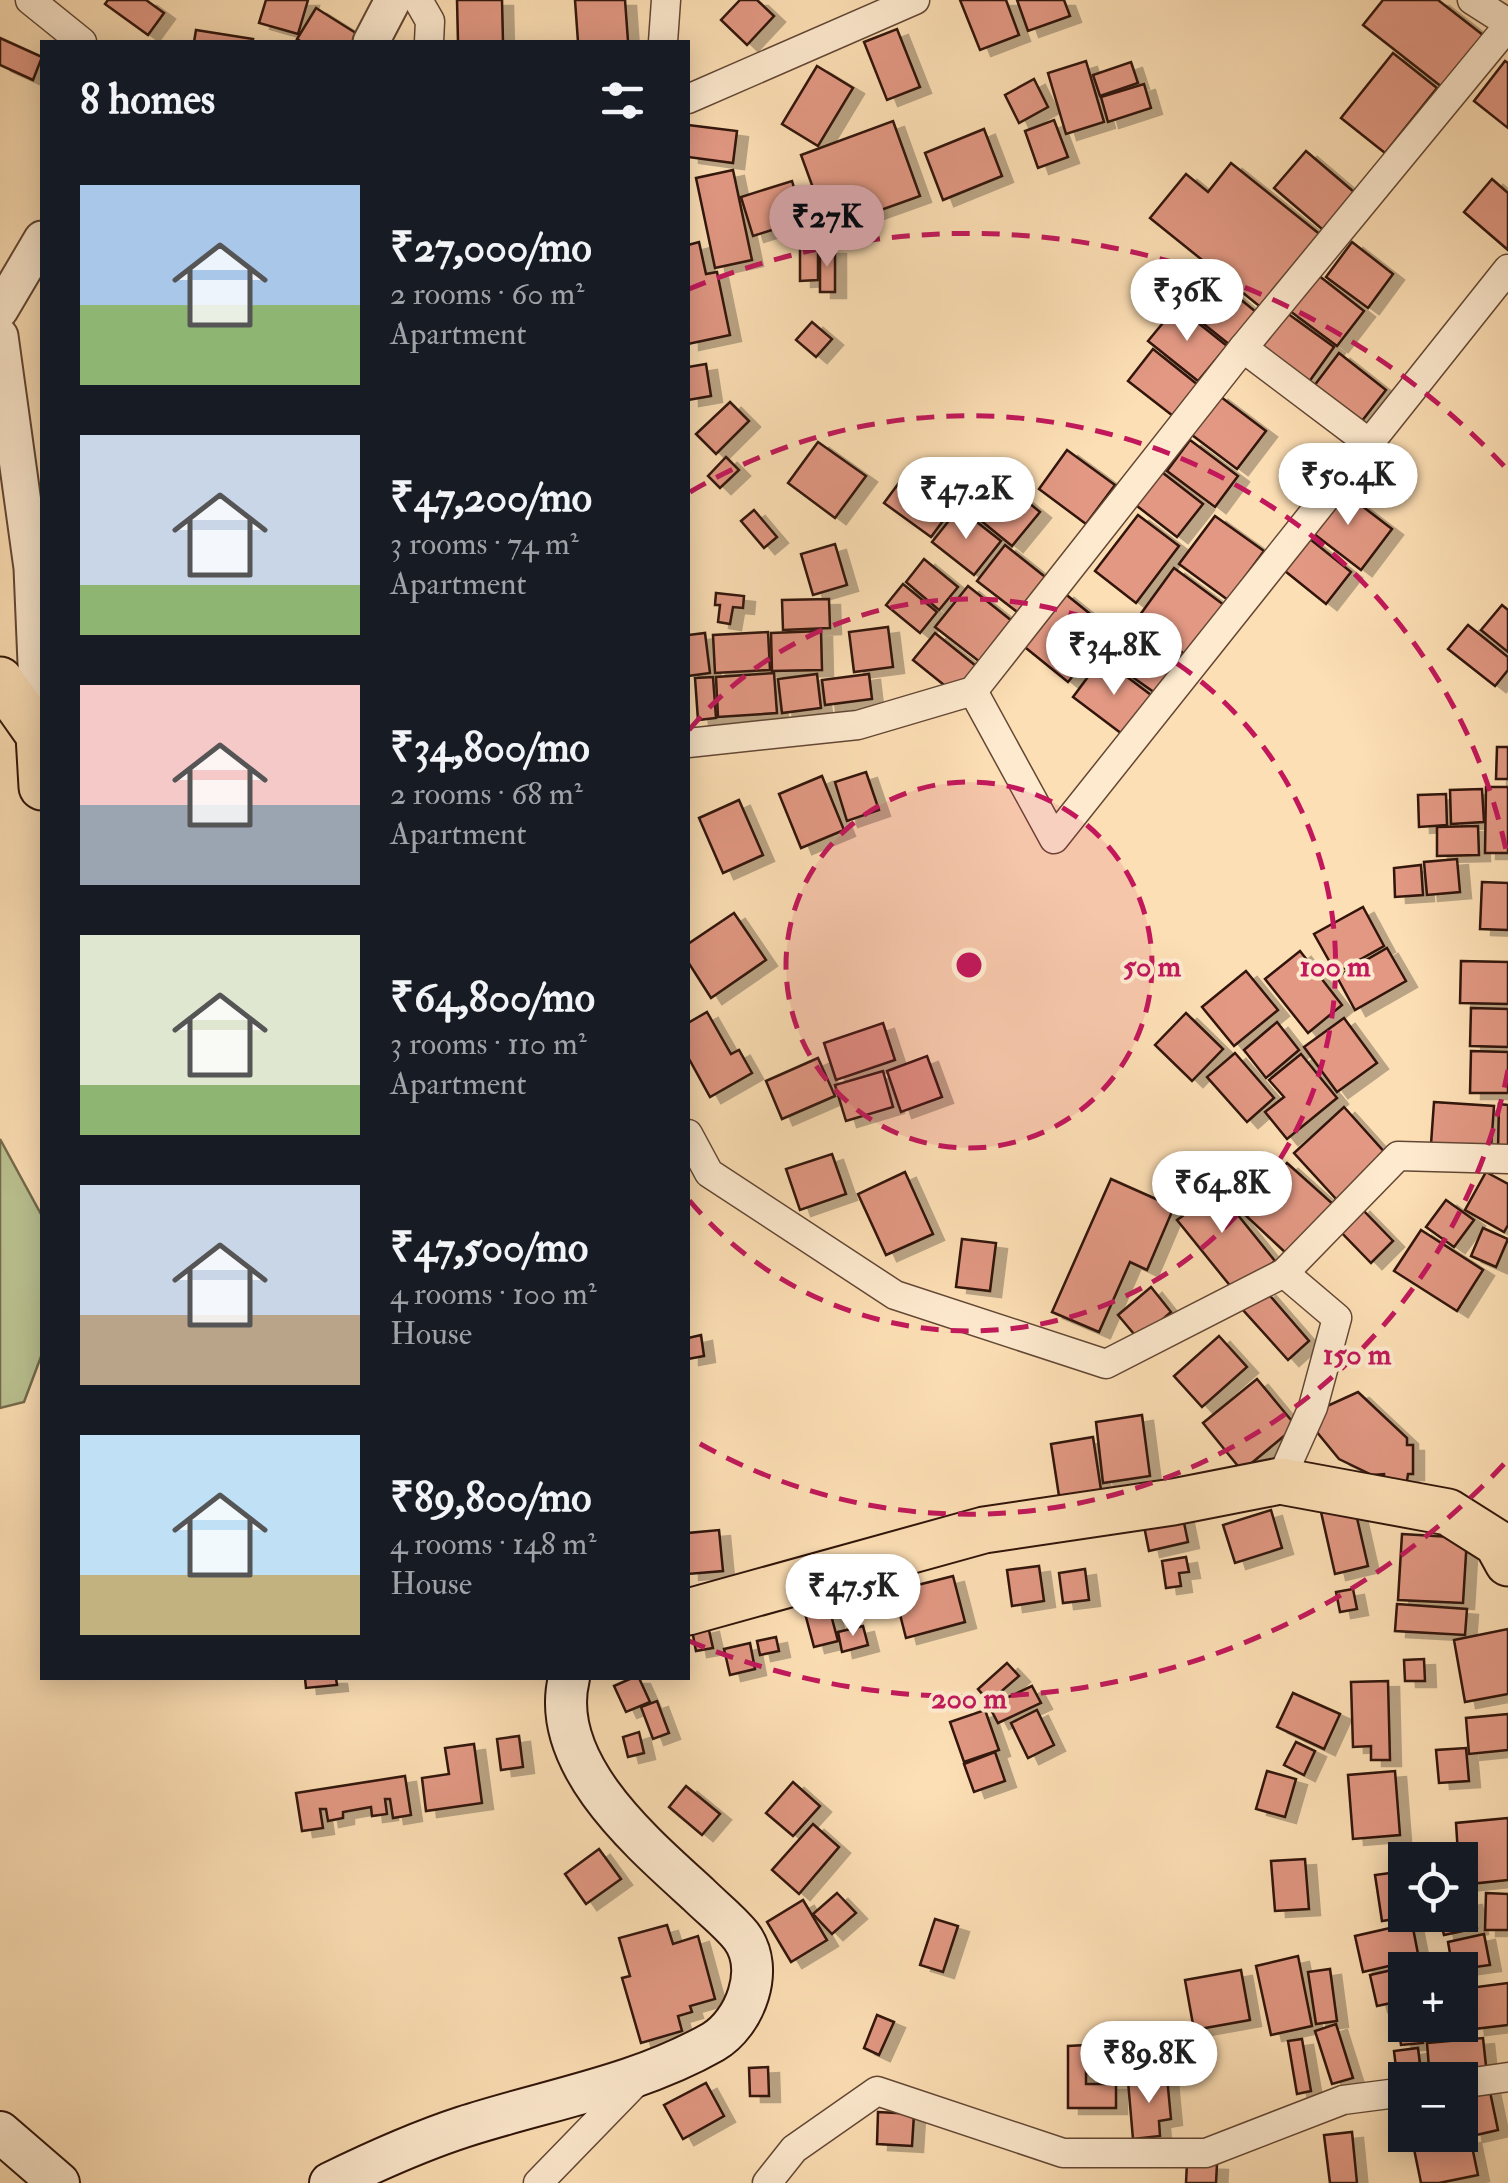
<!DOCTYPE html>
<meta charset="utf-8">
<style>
body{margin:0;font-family:"IM FELL Double Pica",serif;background:#20242c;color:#f1f3f6;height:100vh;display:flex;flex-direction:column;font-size:38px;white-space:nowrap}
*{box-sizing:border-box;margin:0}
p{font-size:32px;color:#9ea1a6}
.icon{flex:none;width:55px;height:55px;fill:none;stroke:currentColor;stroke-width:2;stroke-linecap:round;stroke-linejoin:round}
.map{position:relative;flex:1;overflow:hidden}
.details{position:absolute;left:40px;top:40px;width:650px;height:1640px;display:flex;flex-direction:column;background:#171b24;border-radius:0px;box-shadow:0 5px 25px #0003}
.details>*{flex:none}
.buttons{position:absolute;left:1388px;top:1842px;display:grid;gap:20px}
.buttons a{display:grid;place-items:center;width:90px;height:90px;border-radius:0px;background:#171b24;box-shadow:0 5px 25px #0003;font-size:50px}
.price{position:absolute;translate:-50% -85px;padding:0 22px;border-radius:35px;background:#fff;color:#222;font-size:32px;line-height:65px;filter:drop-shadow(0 2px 5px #0008)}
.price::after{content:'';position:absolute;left:50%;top:60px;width:30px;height:22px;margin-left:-15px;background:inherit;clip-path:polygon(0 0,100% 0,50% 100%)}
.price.selected{background:#c59692;color:#111}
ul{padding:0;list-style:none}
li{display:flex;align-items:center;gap:30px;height:250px;padding:0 40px}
li span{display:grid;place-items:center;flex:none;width:280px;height:200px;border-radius:0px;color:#555}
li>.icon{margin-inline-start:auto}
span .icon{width:120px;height:120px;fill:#fffc;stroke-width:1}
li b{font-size:42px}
h2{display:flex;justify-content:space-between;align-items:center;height:120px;padding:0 40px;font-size:42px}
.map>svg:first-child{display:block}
.green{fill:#bbc291;stroke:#766b4d;stroke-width:2.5}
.building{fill:#e29883;stroke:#301409;stroke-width:2.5;filter:url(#shadow)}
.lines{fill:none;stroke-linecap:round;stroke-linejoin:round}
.minor-casing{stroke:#634734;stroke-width:31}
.tertiary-casing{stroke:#634734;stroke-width:39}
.secondary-casing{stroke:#301409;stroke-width:44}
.primary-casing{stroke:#301409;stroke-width:49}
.minor{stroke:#feeacf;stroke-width:28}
.tertiary{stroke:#feeacf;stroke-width:35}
.secondary{stroke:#feeacf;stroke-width:40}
.primary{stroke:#fddfb5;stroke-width:45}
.ring{fill:none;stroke:#c2185b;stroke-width:5;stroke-dasharray:18 12}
.centre{fill:#c2185b;stroke:#feeacf;stroke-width:5}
.ring-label{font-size:30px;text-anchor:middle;font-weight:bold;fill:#c2185b;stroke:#feeacf;stroke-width:8;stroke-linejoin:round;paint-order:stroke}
</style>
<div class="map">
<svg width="1508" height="2183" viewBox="0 0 1508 2183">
<defs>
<filter id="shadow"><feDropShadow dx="11" dy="6" stdDeviation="0" flood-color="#0004"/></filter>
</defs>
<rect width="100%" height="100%" fill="#fddfb5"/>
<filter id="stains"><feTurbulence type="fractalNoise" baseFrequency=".002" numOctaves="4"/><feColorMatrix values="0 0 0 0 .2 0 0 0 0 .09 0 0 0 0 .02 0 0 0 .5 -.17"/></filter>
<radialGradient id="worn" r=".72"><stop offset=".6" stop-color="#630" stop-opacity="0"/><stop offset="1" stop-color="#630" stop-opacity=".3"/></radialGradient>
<path class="green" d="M0,1139L42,1216V1354L24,1402L0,1408Z"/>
<g class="building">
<path d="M108,0H146L164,13L148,35L105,4Z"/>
<path d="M266,0H308L298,34L259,23Z"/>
<path d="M457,0H502L503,42H458Z"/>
<path d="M575,0H625L628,41L578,42Z"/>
<path d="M740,0H757L774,16L747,45L721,20Z"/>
<path d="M960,0H1006L1019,35L980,50Z"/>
<path d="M1017,0H1064L1070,16L1028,31Z"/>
<path d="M1383,0H1438L1488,39L1447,91L1363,25Z"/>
<path d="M316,8L359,35L354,42H302L297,39Z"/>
<path d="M897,29L920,87L887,100L864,42Z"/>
<path d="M196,30L253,39L252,42H194Z"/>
<path d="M0,38L42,57L33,80L0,65Z"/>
<path d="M1393,53L1437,88L1385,153L1341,118Z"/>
<path d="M1086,61L1104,122L1066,134L1048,73Z"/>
<path d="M1505,61L1508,63V128L1474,101Z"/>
<path d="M1131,62L1138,83L1100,96L1093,75Z"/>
<path d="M817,66L853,88L818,146L782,124Z"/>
<path d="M1034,79L1048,107L1019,123L1005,95Z"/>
<path d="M1144,84L1151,108L1108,122L1101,97Z"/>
<path d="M1054,120L1068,157L1038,168L1025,131Z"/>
<path d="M893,121L920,196L828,229L801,155Z"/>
<path d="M688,125L737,131L733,163L688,157Z"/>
<path d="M984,129L1002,176L943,200L925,153Z"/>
<path d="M1306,151L1361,198L1329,235L1274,188Z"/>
<path d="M1231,163L1322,236L1263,309L1150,218L1186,174L1208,192Z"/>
<path d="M733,170L752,260L715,268L696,178Z"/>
<path d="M1492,179L1508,193V250L1464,212Z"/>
<path d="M792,181L804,220L753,236L741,197Z"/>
<path d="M699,242L706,274L717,272L730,335L688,344V245Z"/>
<path d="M1352,242L1393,274L1368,308L1326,277Z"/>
<path d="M800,248H818V280L800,281Z"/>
<rect x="820" y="248" width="15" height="44"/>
<path d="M1207,272L1256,312L1230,345L1180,305Z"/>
<path d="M1318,275L1364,311L1337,346L1290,311Z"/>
<path d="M1177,306L1227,346L1198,381L1148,341Z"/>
<path d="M1287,313L1334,347L1306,386L1258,352Z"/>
<path d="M812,322L832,339L816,357L796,340Z"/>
<path d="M1153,349L1198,385L1173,416L1128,381Z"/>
<path d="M1339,353L1386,390L1358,426L1311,390Z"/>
<path d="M706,364L711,396L688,400V367Z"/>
<path d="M1217,394L1266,431L1237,469L1188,432Z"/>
<path d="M730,402L749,421L716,454L696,434Z"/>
<path d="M1190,440L1238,476L1215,507L1167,471Z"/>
<path d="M818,442L866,476L835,518L788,483Z"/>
<path d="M1067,450L1115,485L1086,524L1039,489Z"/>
<path d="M726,457L739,470L720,488L708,476Z"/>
<path d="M1154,466L1203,504L1177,537L1128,499Z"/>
<path d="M910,468L957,502L931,537L884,503Z"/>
<path d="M996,476L1040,512L1012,546L968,510Z"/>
<path d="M1336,486L1392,529L1361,570L1305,527Z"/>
<path d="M959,508L1001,541L974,575L932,542Z"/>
<path d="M754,510L777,537L764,548L741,521Z"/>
<path d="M1138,515L1179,546L1136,603L1095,571Z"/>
<path d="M1215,516L1264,551L1228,600L1179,564Z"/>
<path d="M1305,535L1351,572L1326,604L1280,567Z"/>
<path d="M835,544L847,585L813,595L801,554Z"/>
<path d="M1005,545L1049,580L1021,615L977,581Z"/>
<path d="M924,559L958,587L939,610L906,582Z"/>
<path d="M1174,568L1224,605L1187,656L1137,619Z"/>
<path d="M903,584L937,612L920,633L886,605Z"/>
<path d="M968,586L1012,621L980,662L935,627Z"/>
<path d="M1063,592L1110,630L1068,682L1021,644Z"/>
<path d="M716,593L744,596L743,608L733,607L730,624L718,622L720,605H715Z"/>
<path d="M829,599L830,628L783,630L782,600Z"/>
<path d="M1502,605L1508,610V652L1481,630Z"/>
<path d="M1468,625L1508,657V670L1495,686L1448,649Z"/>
<path d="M888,627L893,667L854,672L849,632Z"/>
<path d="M1141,627L1184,658L1158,695L1114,664Z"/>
<path d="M821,631L822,670L772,671L771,633Z"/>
<path d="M768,632L770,670L715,673L713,635Z"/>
<path d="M705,633L710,673L688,676V635Z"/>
<path d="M935,633L976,666L954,693L913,660Z"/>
<path d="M1102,658L1155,698L1126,737L1073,697Z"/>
<path d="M774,673L777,713L718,717L716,677Z"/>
<path d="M817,674L821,708L782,713L778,679Z"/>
<path d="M869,674L872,699L825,705L822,680Z"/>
<path d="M713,677L716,718L698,720L695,678Z"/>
<path d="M1497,747H1508V779H1496Z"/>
<path d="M866,772L879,810L847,821L835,782Z"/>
<path d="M822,776L844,830L801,848L779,794Z"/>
<path d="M1486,787H1508V853H1485Z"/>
<path d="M1482,789L1484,822L1451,824L1450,790Z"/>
<path d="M1446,794L1447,825L1419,827L1418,795Z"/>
<path d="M739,800L763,855L723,873L699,818Z"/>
<path d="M1478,826L1479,855L1437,856V827Z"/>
<path d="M1457,859L1460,892L1427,895L1424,862Z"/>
<path d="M1421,865L1423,895L1395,897L1394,868Z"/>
<path d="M1482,882L1508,883V930L1480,929Z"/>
<path d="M1363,907L1384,946L1336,973L1314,934Z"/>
<path d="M734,913L766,960L711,998L688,962V944Z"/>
<path d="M1387,948L1406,981L1355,1010L1337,977Z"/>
<path d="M1300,951L1342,1005L1308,1033L1265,979Z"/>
<path d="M1461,961L1508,962V1004L1460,1003Z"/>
<path d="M1246,971L1278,1010L1234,1046L1202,1007Z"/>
<path d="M1471,1008L1508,1009V1047L1470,1046Z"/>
<path d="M707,1012L731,1054L739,1050L752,1073L710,1097L688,1057V1023Z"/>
<path d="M1186,1013L1223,1049L1192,1081L1155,1045Z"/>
<path d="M1344,1018L1377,1063L1337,1092L1304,1047Z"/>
<path d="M1277,1022L1299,1050L1266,1078L1244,1050Z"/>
<path d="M883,1023L895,1060L836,1080L824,1043Z"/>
<path d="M1471,1051L1508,1052V1093H1470Z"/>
<path d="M1235,1053L1274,1098L1247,1122L1207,1077Z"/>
<path d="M1301,1054L1337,1098L1287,1139L1265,1112L1284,1097L1269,1080Z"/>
<path d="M927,1056L942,1097L901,1112L887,1071Z"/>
<path d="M818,1058L835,1096L782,1119L766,1081Z"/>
<path d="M883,1071L893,1107L846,1121L835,1085Z"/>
<path d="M1434,1102L1494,1106L1491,1148L1431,1144Z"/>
<path d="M1499,1104L1508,1105V1150H1498Z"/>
<path d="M1344,1107L1387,1155L1337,1200L1294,1153Z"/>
<path d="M832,1154L846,1194L800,1210L786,1169Z"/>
<path d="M1287,1163L1334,1205L1288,1255L1242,1212Z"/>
<path d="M905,1172L933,1234L886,1255L858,1194Z"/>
<path d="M1486,1172L1508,1184V1225L1504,1232L1465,1210Z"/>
<path d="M1111,1179L1174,1207L1147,1270L1130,1262L1099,1332L1052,1312Z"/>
<path d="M1197,1181L1209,1194L1216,1188L1275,1261L1236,1293L1177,1220L1184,1215L1173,1201Z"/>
<path d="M1446,1200L1474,1220L1454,1247L1426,1227Z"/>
<path d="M1359,1206L1393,1241L1371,1263L1337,1228Z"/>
<path d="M1483,1228L1508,1239L1496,1267L1471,1256Z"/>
<path d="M1421,1230L1483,1270L1457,1311L1394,1271Z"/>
<path d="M962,1239L996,1243L990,1291L956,1287Z"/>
<path d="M1151,1287L1171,1312L1139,1340L1118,1315Z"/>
<path d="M1265,1290L1309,1341L1288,1360L1243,1310Z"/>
<path d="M701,1335L704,1356L688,1359V1338Z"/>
<path d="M1219,1336L1247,1367L1202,1407L1174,1376Z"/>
<path d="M1257,1379L1296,1426L1242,1471L1203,1423Z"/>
<path d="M1358,1392L1407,1438V1445H1413V1474H1408L1407,1481L1384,1484V1474L1372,1475L1339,1459L1316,1431L1325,1407Z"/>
<path d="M1142,1415L1150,1476L1103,1483L1096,1422Z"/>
<path d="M1093,1437L1101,1490L1059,1496L1051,1444Z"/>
<path d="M1354,1505L1368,1566L1335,1574L1321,1512Z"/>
<path d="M1271,1510L1282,1548L1235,1563L1223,1525Z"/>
<path d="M1182,1513L1188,1542L1149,1551L1143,1521Z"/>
<path d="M719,1530L723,1571L688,1574V1533Z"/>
<path d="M1402,1534L1467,1538L1463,1603L1398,1600Z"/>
<path d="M1186,1557L1189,1572L1179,1573L1181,1586L1166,1588L1162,1561Z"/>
<path d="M1039,1566L1044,1601L1012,1606L1007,1570Z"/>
<path d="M1085,1569L1089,1600L1063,1603L1059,1573Z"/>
<path d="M953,1576L965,1622L906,1638L894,1591Z"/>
<path d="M1353,1589L1357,1609L1340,1612L1336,1592Z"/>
<path d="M827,1600L838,1641L814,1647L803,1606Z"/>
<path d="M1397,1604L1467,1609L1465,1635L1395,1631Z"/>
<path d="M708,1626L713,1648L696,1651L692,1630Z"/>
<path d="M863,1626L868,1645L842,1652L838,1632Z"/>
<path d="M1508,1629V1694L1465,1702L1454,1640Z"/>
<path d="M776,1637L779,1651L760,1655L757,1641Z"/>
<path d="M750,1643L755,1669L730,1675L724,1649Z"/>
<path d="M1424,1659L1425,1681H1405L1404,1660Z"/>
<path d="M1007,1663L1019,1676L989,1702L978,1689Z"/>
<path d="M305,1678H336L337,1685L306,1688Z"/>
<path d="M632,1678H639L650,1702L626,1712L614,1686Z"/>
<path d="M1388,1681L1390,1760H1371V1746L1353,1747L1351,1682Z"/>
<path d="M1032,1686L1041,1703L998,1723L989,1706Z"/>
<path d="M1293,1693L1340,1714L1324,1749L1277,1727Z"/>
<path d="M657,1701L669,1733L653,1739L641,1707Z"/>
<path d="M985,1710L999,1750L964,1762L950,1722Z"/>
<path d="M1037,1710L1054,1745L1028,1758L1011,1723Z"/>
<path d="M1508,1714V1750L1469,1754L1466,1718Z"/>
<path d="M639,1732L644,1753L628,1757L623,1737Z"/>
<path d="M519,1736L523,1767L501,1770L497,1739Z"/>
<path d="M1296,1742L1315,1751L1304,1775L1284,1765Z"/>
<path d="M474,1744L482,1803L426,1811L422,1778L449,1774L445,1748Z"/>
<path d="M1466,1748L1469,1781L1439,1783L1436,1750Z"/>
<path d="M995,1752L1005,1781L974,1792L964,1764Z"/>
<path d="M1267,1771L1296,1779L1285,1817L1256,1809Z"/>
<path d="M1395,1771L1400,1835L1353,1839L1348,1775Z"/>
<path d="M405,1776L411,1815L393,1818L390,1799H385L387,1814L372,1816L371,1807L343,1812V1818L328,1821L326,1809H320L323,1828L302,1831L296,1793Z"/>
<path d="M793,1782L820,1806L793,1836L766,1813Z"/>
<path d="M686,1786L720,1814L702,1835L669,1807Z"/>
<path d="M1508,1818V1880L1460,1885L1456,1823Z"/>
<path d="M813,1824L839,1847L799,1894L772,1870Z"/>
<path d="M599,1849L621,1879L586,1904L565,1874Z"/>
<path d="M1305,1859L1309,1909L1275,1911L1271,1861Z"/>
<path d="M1405,1871V1915L1414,1916L1382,1921L1375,1875Z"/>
<path d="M837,1893L856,1913L832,1934L813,1914Z"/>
<path d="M1486,1893L1508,1894V1930H1485Z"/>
<path d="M1471,1899L1477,1928L1444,1935L1439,1915H1460V1901Z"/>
<path d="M803,1900L827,1940L791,1962L767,1922Z"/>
<path d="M935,1919L958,1926L943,1972L920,1965Z"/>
<path d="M1412,1923L1419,1959L1363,1972L1355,1936Z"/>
<path d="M667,1925L673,1944L698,1936L715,1999L690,2006L692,2012L678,2016L682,2031L641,2043L622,1978L630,1976L619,1938Z"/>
<path d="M1484,1934L1490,1965L1453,1970L1448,1942Z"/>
<path d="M1298,1956L1312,2026L1271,2035L1256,1966Z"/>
<path d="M1414,1965L1415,1970H1405V2000L1377,2006L1370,1975Z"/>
<path d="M1330,1969L1337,2021L1316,2024L1308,1972Z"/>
<path d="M1241,1970L1250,2020L1194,2030L1185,1980Z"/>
<path d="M1508,1983V2025L1474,2029L1469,1988Z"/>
<path d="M1405,2008V2025H1420L1423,2043L1401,2045L1396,2010Z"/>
<path d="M877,2015L894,2022L879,2055L864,2048Z"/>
<path d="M1336,2024L1353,2078L1332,2084L1315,2031Z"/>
<path d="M1483,2038L1487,2075L1430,2080L1427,2043Z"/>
<path d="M1302,2039L1311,2091L1297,2094L1288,2041Z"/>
<path d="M1086,2045V2084H1116V2108H1068V2046Z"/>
<path d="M1418,2048L1422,2080H1405L1398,2085L1394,2051Z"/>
<path d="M768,2067L769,2096H750L749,2068Z"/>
<path d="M1167,2077L1171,2119L1159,2121L1160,2136L1133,2139L1128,2081Z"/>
<path d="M706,2083L724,2116L683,2139L664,2105Z"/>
<path d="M1489,2087L1498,2130L1472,2136L1463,2092Z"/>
<path d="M878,2112L914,2114L912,2146L877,2144Z"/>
<path d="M1352,2132L1357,2183H1330L1324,2135Z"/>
<path d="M1470,2137L1478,2175L1439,2183H1421L1414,2149Z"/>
<path d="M1187,2163L1217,2164L1216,2183H1186Z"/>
</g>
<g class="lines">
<g class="minor-casing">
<g id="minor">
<path d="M30,0L82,42"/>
<path d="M418,0L430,21L429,42"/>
<path d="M1472,0L1508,23"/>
<path d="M663,42L666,0"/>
<path d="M688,99L915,0"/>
<path d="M1243,348L1369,443"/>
<path d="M973,691L1054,839L1508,269"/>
<path d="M688,743L858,725L973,691L1243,348L1508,26"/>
<path d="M688,1134L709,1173L895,1295L1106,1364L1284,1273L1398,1156L1508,1159"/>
<path d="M1280,1481L1313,1407L1337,1318L1284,1273"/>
<path d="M1460,2084L1508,2077"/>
<path d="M538,2183L638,2080"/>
<path d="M767,2183L794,2149L877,2091L1063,2153H1206L1343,2100L1405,2092"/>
</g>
</g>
<g class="tertiary-casing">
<g id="tertiary">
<path d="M371,42L393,0"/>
<path d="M0,310L42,239"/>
<path d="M0,336L32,568L39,735"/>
</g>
</g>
<g class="secondary-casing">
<g id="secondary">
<path d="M0,2132L59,2183"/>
<path d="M330,2183C373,2162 417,2142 463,2127C546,2100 636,2086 713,2042C745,2023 766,1969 741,1936C729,1921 712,1908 698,1894C641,1842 548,1763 569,1678"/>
</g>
</g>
<g class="primary-casing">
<g id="primary">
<path d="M0,680L39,735L42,787"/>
<path d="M688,1612L984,1530L1173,1502L1280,1481L1448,1512L1497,1543L1508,1563"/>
</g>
</g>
<use href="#minor" class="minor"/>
<use href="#tertiary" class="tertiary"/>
<use href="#secondary" class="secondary"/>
<use href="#primary" class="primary"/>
</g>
<circle cx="969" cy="965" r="183" fill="#c2185b" fill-opacity=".12"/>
<g class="ring">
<circle cx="969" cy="965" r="183"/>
<path d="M689 730A366 366 0 1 1 689 1200"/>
<path d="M1508 1070A549 549 0 0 1 690 1438M690 492A549 549 0 0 1 1508 860"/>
<path d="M1504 1464A732 732 0 0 1 689 1641M689 289A732 732 0 0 1 1504 466"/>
</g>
<circle cx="969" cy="965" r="15" class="centre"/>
<g class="ring-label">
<text x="1152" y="976">50 m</text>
<text x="1335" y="976">100 m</text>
<text x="1357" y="1364">150 m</text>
<text x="969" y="1708">200 m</text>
</g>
<rect width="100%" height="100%" filter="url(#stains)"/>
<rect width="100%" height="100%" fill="url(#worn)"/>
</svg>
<div class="buttons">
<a><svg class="icon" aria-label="locate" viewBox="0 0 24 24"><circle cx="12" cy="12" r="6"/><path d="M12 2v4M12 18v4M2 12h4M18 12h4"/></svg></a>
<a>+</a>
<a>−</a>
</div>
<b class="price selected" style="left:827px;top:270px">₹27K</b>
<b class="price" style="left:1187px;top:344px">₹36K</b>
<b class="price" style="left:1348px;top:528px">₹50.4K</b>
<b class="price" style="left:966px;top:542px">₹47.2K</b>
<b class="price" style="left:1114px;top:698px">₹34.8K</b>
<b class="price" style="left:1222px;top:1236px">₹64.8K</b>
<b class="price" style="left:853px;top:1639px">₹47.5K</b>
<b class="price" style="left:1149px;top:2106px">₹89.8K</b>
<section class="details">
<h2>8 homes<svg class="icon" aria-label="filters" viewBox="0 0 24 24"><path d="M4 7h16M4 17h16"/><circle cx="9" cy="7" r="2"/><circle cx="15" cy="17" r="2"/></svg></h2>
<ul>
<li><span style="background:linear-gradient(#a9c7e8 60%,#8fb573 0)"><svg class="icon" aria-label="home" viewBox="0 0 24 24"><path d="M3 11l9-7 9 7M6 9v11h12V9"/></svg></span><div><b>₹27,000/mo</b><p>2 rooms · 60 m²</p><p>Apartment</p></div></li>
<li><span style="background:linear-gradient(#c9d6e8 75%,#8fb573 0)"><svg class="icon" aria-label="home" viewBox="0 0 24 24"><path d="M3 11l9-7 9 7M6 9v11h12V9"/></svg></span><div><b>₹47,200/mo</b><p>3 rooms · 74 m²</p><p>Apartment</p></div></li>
<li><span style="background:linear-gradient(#f6c9c9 60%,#9aa5b1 0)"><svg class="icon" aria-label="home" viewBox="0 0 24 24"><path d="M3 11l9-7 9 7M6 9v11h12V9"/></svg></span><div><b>₹34,800/mo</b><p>2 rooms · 68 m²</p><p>Apartment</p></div></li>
<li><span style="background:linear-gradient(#dfe7d0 75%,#8fb573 0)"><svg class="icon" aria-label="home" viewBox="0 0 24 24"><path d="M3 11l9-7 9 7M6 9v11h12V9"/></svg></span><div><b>₹64,800/mo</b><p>3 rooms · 110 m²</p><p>Apartment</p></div></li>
<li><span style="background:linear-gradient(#c9d6e8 65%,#b9a48a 0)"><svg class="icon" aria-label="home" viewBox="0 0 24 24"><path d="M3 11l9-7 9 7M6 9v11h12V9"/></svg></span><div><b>₹47,500/mo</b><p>4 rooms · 100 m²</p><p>House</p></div></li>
<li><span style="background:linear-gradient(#bfe0f5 70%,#c2b280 0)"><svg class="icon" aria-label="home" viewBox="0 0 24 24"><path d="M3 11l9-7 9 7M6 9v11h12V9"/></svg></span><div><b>₹89,800/mo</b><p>4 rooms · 148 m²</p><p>House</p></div></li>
</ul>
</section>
</div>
